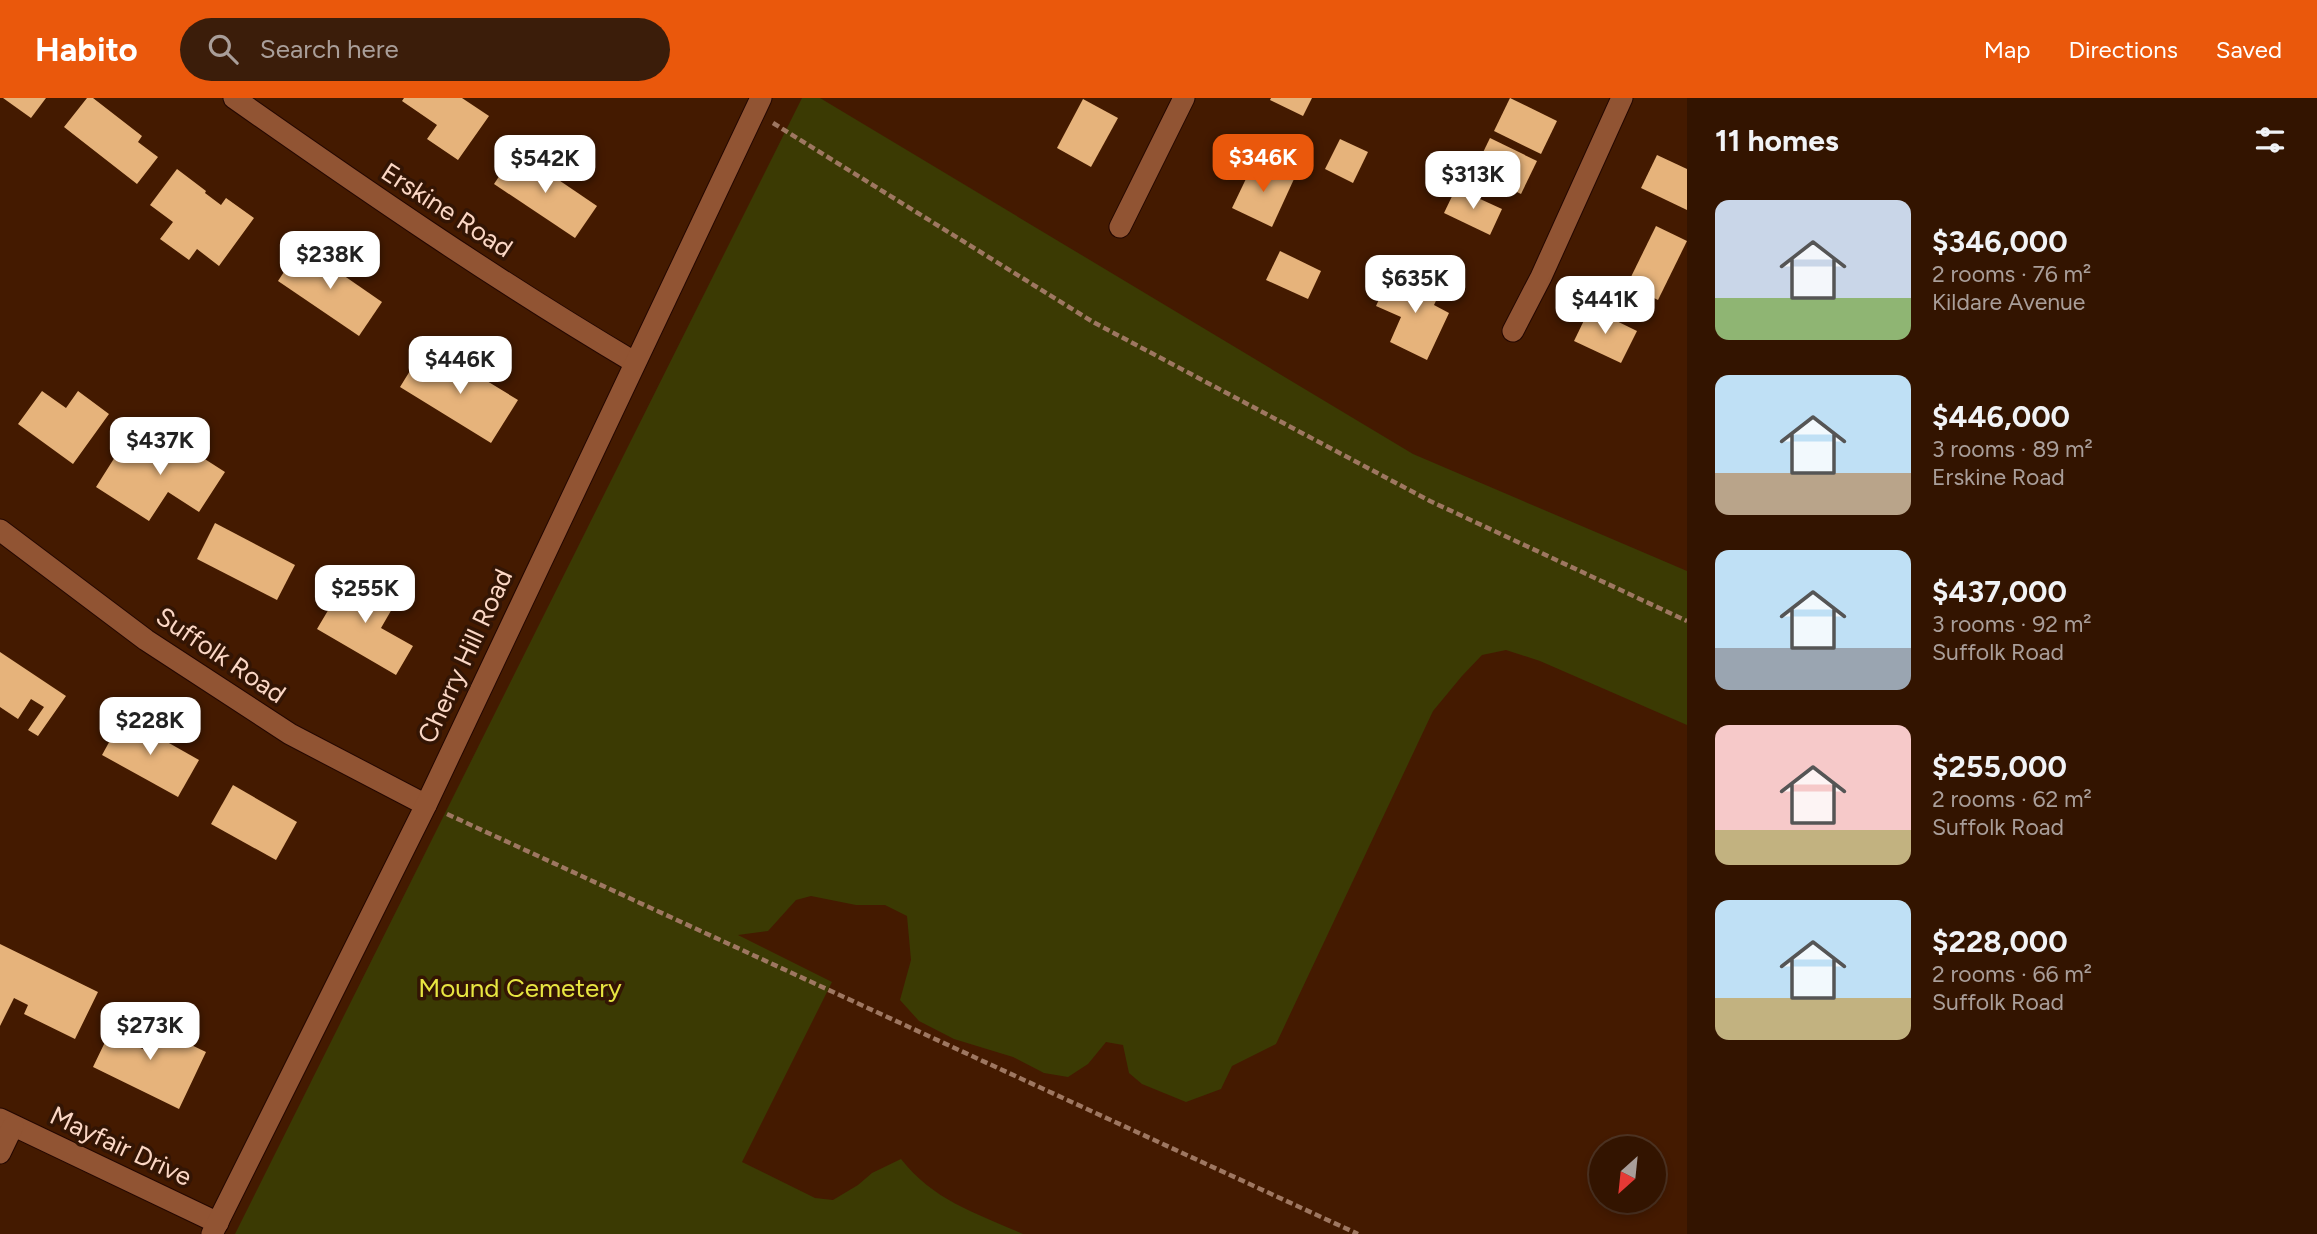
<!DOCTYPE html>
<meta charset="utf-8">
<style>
body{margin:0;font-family:Figtree,sans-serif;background:#3b1d0a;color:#f1f3f6;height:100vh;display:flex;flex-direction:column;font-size:26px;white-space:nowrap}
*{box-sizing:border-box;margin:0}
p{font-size:23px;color:#a99e99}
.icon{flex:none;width:38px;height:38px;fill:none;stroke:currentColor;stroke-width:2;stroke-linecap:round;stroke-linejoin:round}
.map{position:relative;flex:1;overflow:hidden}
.drawer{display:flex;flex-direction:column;background:#331400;width:630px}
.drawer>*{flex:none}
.needle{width:46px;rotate:207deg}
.buttons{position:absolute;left:1589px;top:1038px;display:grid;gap:14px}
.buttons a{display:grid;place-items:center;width:77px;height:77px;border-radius:50%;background:#331400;box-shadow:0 4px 10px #0003,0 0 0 2px #4e3322;font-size:35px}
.price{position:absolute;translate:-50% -60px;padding:0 16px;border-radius:14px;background:#fff;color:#222;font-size:23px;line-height:46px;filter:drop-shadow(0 2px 4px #0008)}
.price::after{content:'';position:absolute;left:50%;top:42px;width:21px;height:16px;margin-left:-10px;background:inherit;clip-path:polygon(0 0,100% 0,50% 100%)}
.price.selected{background:#ea580c;color:#fff}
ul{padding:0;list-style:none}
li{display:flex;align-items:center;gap:21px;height:175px;padding:0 28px}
li span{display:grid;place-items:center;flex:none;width:196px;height:140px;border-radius:14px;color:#555}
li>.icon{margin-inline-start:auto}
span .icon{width:84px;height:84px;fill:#fffc;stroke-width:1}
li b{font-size:30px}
h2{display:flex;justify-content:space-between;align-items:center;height:84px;padding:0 28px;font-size:30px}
header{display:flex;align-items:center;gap:42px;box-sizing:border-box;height:98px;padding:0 35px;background:#ea580c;color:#fff}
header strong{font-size:33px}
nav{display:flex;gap:38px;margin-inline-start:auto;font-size:24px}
.search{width:490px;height:63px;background:#3b1d0a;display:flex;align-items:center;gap:18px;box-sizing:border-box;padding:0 24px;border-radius:38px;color:#a99e99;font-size:26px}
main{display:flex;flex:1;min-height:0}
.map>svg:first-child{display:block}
.green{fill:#3b3a03}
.building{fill:#e6b37b}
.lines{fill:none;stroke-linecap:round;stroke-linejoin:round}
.minor-casing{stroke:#230700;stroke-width:23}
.tertiary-casing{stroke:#230700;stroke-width:23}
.path{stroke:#9e7761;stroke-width:4.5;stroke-dasharray:7 3.5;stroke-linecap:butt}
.minor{stroke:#915433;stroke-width:21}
.tertiary{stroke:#915433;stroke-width:21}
.labels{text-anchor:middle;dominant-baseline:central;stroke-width:7;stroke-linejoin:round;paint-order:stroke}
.street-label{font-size:26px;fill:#fbd7c5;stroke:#331504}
.park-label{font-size:26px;fill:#e8e641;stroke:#331504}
</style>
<header>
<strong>Habito</strong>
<div class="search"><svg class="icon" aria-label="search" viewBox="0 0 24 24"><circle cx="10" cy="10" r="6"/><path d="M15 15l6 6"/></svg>Search here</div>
<nav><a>Map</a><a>Directions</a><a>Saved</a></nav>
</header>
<main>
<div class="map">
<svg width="1687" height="1136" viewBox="0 0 1687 1136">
<rect width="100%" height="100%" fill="#441a00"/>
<path class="green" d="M802,0H820L1413,356L1687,473V627L1540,563L1506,552L1482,557L1462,578L1433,613L1276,946L1232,968L1221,991L1186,1004L1142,986L1129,975L1123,947L1106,944L1088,966L1068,979L1044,975L1013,959L954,941L919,923L900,902L911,862L907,818L885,807H856L811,798L796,802L768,833L738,837L832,884L742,1064L815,1100L833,1102L858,1087L872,1075L901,1061C934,1103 976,1115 1023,1136H235Z"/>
<g class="building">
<path d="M3,0H46L31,20Z"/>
<path d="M87,0H93L142,38L138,44L158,59L137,86L64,29Z"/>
<path d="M404,0H462L489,18L458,62L427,41L437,27L402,3Z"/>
<path d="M1271,0H1312L1303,18L1270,2Z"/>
<path d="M1510,0L1557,23L1541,56L1494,33Z"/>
<path d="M1083,1L1118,20L1091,69L1057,50Z"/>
<path d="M1490,40L1537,63L1521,96L1474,73Z"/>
<path d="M1340,41L1368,54L1353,85L1325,71Z"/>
<path d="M516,53L597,108L575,140L494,86Z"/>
<path d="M1657,57L1687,71V112L1641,90Z"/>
<path d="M1255,62L1294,81L1272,129L1232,110Z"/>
<path d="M177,71L206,93L205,95L221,107L226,100L254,120L219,168L197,151L189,162L160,141L173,124L150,107Z"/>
<path d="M1456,90L1502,111L1490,137L1444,115Z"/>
<path d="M1656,128L1687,143L1658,202L1627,187Z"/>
<path d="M301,148L382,204L359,238L278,183Z"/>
<path d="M1280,153L1321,173L1308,201L1266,182Z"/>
<path d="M1412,176L1442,190L1434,207L1449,215L1427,262L1390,244L1401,219L1376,208L1387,184L1405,192Z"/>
<path d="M1590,210L1637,233L1621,265L1574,243Z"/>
<path d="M421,255L454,275L459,266L518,302L491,345L400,289Z"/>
<path d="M42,293L66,310L78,293L109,316L73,366L18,326Z"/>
<path d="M158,331L225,374L199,414L168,394L149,423L96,389L120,351L138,362Z"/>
<path d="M215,425L295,467L277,502L197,461Z"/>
<path d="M349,477L396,504L381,530L413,548L396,577L317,531Z"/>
<path d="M0,554L66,598L38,638L28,632L44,609L31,601L18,621L0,609Z"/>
<path d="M123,619L199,662L178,699L102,657Z"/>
<path d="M233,687L297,724L276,762L211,726Z"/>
<path d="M0,846L98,894L75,941L24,916L28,907L14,900L0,928Z"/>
<path d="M120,913L145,925L134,947L151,955L162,933L206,954L179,1011L93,969Z"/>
</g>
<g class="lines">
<g class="minor-casing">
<g id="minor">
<path d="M234,0C365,92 497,183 634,264"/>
<path d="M1120,129L1184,0"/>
<path d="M1513,233L1541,179L1622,0"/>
<path d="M0,432L146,542L290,636L426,707"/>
<path d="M0,1021L218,1125"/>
<path d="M0,1055L13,1028"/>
</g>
</g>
<g class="tertiary-casing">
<path id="tertiary" d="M212,1136L426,707L761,0"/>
</g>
<g class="path">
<path d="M773,25L1093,224L1430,403L1687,523"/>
<path d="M447,716L1358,1136"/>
</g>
<use href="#minor" class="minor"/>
<use href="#tertiary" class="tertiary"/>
</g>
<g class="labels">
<g class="street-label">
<text transform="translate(447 112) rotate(33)">Erskine Road</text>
<text transform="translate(221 557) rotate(34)">Suffolk Road</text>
<text transform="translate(465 558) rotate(-65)">Cherry Hill Road</text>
<text transform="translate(121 1048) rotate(25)">Mayfair Drive</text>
</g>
<g class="park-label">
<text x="520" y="890">Mound Cemetery</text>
</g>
</g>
</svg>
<div class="buttons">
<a><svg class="needle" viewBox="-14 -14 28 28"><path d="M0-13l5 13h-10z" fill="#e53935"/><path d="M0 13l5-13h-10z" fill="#a99e99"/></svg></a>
</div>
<b class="price selected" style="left:1263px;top:96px">$346K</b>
<b class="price" style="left:545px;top:97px">$542K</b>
<b class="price" style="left:1473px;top:113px">$313K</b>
<b class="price" style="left:330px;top:193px">$238K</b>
<b class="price" style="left:1415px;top:217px">$635K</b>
<b class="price" style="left:1605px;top:238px">$441K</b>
<b class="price" style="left:460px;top:298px">$446K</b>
<b class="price" style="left:160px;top:379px">$437K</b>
<b class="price" style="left:365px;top:527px">$255K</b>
<b class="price" style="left:150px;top:659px">$228K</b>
<b class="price" style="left:150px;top:964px">$273K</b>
</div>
<section class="drawer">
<h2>11 homes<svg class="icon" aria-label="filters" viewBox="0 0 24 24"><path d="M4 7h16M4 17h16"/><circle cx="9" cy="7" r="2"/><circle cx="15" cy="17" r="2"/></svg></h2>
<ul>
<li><span style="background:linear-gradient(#c9d6e8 70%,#8fb573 0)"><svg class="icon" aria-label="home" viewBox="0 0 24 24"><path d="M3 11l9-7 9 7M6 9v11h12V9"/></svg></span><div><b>$346,000</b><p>2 rooms · 76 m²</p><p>Kildare Avenue</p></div></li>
<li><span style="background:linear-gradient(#bfe0f5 70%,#b9a48a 0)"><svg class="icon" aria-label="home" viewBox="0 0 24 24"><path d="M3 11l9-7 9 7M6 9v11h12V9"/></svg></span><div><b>$446,000</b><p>3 rooms · 89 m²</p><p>Erskine Road</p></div></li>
<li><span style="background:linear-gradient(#bfe0f5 70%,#9aa5b1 0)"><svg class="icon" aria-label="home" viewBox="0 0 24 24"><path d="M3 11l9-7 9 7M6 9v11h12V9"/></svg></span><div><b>$437,000</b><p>3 rooms · 92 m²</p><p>Suffolk Road</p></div></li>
<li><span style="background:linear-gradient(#f6c9c9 75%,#c2b280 0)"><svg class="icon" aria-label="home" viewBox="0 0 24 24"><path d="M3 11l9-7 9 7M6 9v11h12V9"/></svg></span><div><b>$255,000</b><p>2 rooms · 62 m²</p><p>Suffolk Road</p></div></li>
<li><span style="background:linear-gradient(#bfe0f5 70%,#c2b280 0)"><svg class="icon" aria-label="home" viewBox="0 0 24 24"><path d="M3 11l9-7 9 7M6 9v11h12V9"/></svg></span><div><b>$228,000</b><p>2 rooms · 66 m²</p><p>Suffolk Road</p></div></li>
</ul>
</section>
</main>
